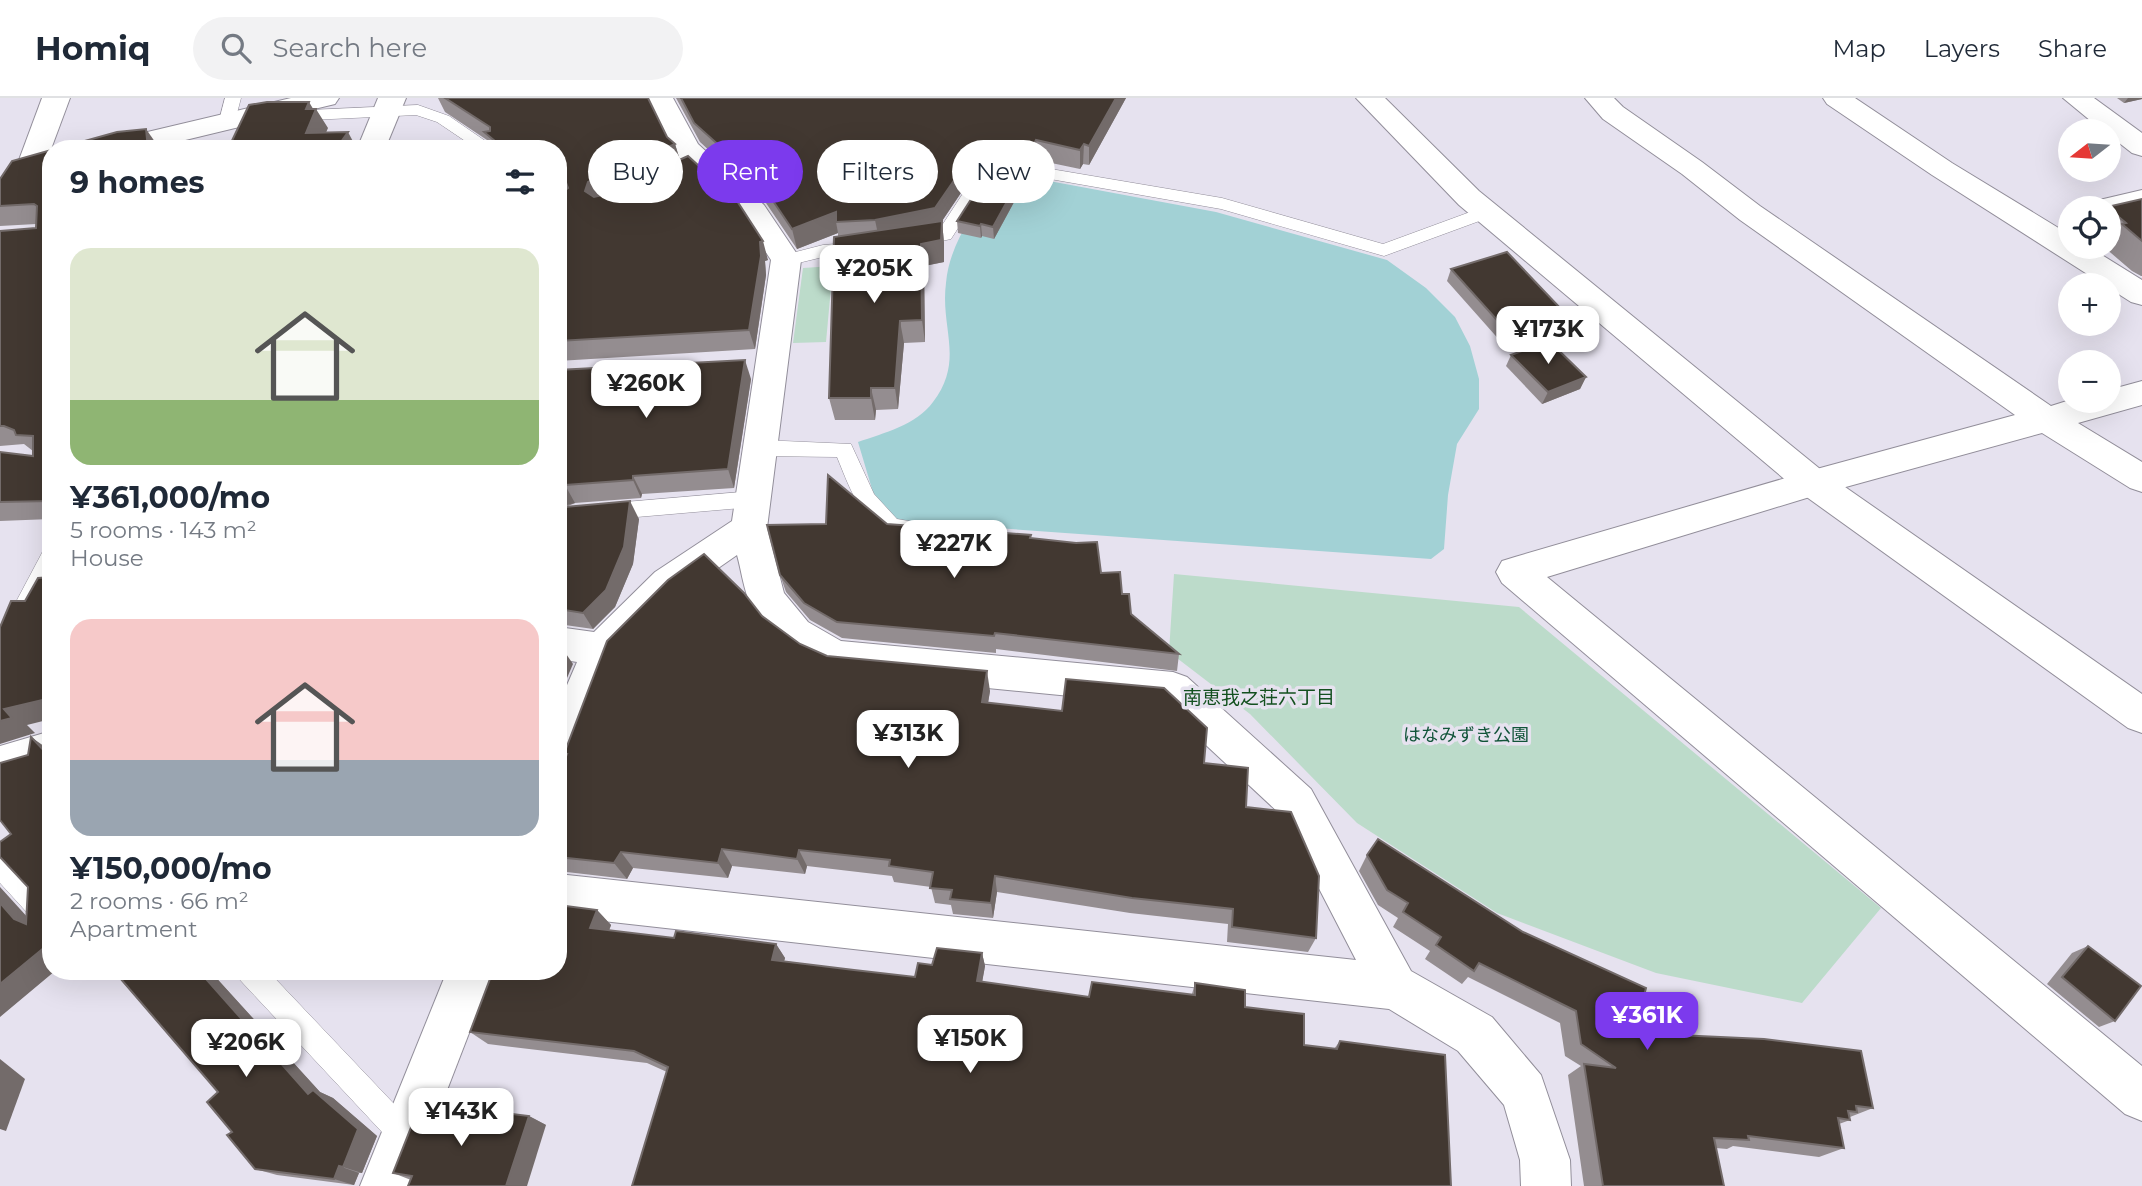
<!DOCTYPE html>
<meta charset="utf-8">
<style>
body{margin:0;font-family:Montserrat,"Noto Sans JP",sans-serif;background:#f2f2f3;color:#1f2937;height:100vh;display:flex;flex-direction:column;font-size:26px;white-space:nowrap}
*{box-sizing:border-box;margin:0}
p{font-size:23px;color:#747a83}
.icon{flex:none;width:38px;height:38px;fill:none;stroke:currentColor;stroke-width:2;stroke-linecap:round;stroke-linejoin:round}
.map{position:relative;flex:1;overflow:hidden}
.panel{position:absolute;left:42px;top:42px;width:525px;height:840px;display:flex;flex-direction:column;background:#fff;border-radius:28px;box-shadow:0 7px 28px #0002}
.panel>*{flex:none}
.banner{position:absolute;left:588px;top:42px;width:665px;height:63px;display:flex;gap:14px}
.needle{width:46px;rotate:253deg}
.controls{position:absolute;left:2058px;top:21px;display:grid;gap:14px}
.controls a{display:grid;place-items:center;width:63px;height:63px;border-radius:50%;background:#fff;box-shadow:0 7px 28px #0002;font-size:35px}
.price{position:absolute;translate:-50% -60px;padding:0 16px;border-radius:14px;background:#fff;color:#222;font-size:23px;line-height:46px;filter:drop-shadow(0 2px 4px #0008)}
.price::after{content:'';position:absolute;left:50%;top:42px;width:21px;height:16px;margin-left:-10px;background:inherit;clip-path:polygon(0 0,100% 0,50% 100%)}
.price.selected{background:#7c3aed;color:#fff}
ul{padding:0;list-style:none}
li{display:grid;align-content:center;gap:14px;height:371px;padding:0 28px}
li span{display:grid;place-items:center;height:217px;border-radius:21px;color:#555}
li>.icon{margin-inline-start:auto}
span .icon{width:126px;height:126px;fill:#fffc;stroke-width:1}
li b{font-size:30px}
h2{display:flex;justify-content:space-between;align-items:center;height:84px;padding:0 28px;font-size:30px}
.pill{padding:0 24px;border-radius:32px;background:#fff;box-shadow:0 7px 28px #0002;font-size:24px;line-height:63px}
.pill.selected{background:#7c3aed;color:#fff}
header{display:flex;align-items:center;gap:42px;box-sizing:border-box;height:98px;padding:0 35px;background:#fff;border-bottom:2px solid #e0e1e3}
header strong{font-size:33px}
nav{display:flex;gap:38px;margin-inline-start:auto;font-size:24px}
.search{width:490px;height:63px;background:#f2f2f3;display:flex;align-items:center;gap:18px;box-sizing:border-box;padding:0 24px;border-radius:38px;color:#747a83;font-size:26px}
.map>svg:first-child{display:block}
.green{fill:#bcdbca}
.water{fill:#a2d1d5}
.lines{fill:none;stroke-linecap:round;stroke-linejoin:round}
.lane-casing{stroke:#928e9a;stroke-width:1}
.street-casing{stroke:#928e9a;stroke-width:2}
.secondary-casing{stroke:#928e9a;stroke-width:2}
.lane{fill:#fff;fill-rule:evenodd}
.street{fill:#fff;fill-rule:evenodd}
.secondary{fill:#fff;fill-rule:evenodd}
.wall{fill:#948d90}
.shaded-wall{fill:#736b6a}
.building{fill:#423831;stroke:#736b6a;stroke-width:2}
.labels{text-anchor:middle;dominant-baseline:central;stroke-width:7;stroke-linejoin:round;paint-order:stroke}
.park-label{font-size:18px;fill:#115439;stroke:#e6e2ef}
.neighbourhood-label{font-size:19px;fill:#13501f;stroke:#e6e2ef}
</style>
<header>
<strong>Homiq</strong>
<div class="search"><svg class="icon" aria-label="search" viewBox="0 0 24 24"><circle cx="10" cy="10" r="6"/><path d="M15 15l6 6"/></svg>Search here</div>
<nav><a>Map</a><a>Layers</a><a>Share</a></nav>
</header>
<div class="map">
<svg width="2142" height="1088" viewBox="0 0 2142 1088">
<rect width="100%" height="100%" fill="#e6e2ef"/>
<g class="green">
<path d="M833,168L826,244L793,245L803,170Z"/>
<path d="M1174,476L1519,509L1881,810L1802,905L1656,875L1497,815L1357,725L1250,616L1169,554Z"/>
</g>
<path class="water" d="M1033,80L1216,114L1387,162L1426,190L1455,219L1470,248L1479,281V311L1457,346L1448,397L1444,451L1431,461L897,423L875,401L858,344C884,335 916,327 933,304C965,262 940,230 946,185C948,161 958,141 970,120C991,86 992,85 1033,80Z"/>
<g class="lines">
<g class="lane-casing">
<g id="lane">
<path d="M225,0H241L235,23L227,28L219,23Z"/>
<path d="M418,7L449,18L497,51H477L437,24L416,17L289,23L281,18L289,13Z"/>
<path d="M1033,68L1222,100L1383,146L1481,110H1493L1496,114L1493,118L1384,158L1221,111L1033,78L987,85L951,141L913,149L904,143L907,139L939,132L975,77Z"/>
<path d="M558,87L567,92L574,111L558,122Z"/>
<path d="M866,144L872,146L875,150L872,154L823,159L786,168L777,162L780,158L823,147Z"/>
<path d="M760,342L851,346L874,396L897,421L926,426L929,432L926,438C918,441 912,440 904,438C863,432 851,393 837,359L760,358L753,355L750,350L753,345Z"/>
<path d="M753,393L760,395L763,401L760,407L753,409L602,422L595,420L591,414L595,408L602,406Z"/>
<path d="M51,450V480L34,512L26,515L18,512L15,506L18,500L43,453Z"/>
<path d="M0,755L9,759L51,803V835L42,831L0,785Z"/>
<path d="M236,873H268L415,1028L419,1038L415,1048L405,1052L395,1048L240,882Z"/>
</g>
</g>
<g class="street-casing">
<g id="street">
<path d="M42,0H70L44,70L40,76L30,79L20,76L16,70Z"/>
<path d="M378,0H406L385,51H357Z"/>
<path d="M645,0H673L698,46L764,107L801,162L767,430L784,495L808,524L841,543L1173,574L1187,579L1311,691L1411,873L1492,919L1541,977L1570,1062L1571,1088H1521L1520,1062L1504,1007L1458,953L1389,911L558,818V776L1356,862L1281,717L1163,607L834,575C799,563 761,536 748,500C743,487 741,471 737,457L681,496L617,561L572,669L558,674V608L577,564L558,561V529L594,534L655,474L732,423L771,162L744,121L676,57Z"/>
<path d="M1585,0H1614L1623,9L1702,64L1760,108L2051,308L2070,302L2109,303V292L2142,283V307L2078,325L2142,364V394L2130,390L2042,335L1813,398L1547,479L2142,968V1023L2125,1016L1502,485L1496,474L1502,463L1515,459L1813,372L2015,317L1740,122L1682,76L1603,21Z"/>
<path d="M1823,0H1855L1952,65L2070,137V149H2089L2142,182V207L2131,204L1932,77L1827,6Z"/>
<path d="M2063,0H2094L2142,35V58L2132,55L2109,37V33H2103Z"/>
<path d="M2142,92V110L2109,118V110H2090L2095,103Z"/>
<path d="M51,633V669L0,684V648Z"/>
<path d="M447,873H493L410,1088H360Z"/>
</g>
</g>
<g class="secondary-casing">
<g id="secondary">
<path d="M291,0H339L335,6L148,51H97L101,45Z"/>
<path d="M1356,0H1385L1479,93L1825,375L2142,596V635L2128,630L1801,395L1459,107Z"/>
</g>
</g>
<use href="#lane" class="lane"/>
<use href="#street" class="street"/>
<use href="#secondary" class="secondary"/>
</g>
<g class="wall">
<path d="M438,0H648L667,39L675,46L680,62L768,162L765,163L766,177L755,251L558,263V98L568,91L558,86V51L488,44L487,42L445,14Z"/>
<path d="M676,0H1126L1089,67L1083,66L1080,71L1037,62L1035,66L975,74L942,123L944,145V164L924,168L925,244L904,245L898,311L876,312L875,322H835L829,300L838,138V135L797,151L766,105L700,44Z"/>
<path d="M2117,0H2142V1L2124,5Z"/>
<path d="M51,52V421L0,423V354L33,358V353L24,346L0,348V133L36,130V126L0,128V81Z"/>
<path d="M1026,69V82L994,141L982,138L981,140L958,135L957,123Z"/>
<path d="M2142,101V178H2141L2132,173L2104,149H2109V110H2106Z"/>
<path d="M1451,171L1562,212L1557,224L1551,226L1548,239L1510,254L1447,183Z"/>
<path d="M1511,257L1586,279L1580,291L1542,306L1506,268Z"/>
<path d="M558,272L751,281L734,390L642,396L641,400L575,405L566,409L639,421L633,466L615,509L593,531L558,526Z"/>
<path d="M887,426L1031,437V440L1101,475L1122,496L1131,516L1179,556L1177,573L996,551V555L842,540L810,522L786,494L780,477Z"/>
<path d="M762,518L800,546L827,558L990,593L988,605L1204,665L1246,709L1316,840L1308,854L1227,844L1228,826L1130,815L997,794L993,820L953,816L951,807L935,805L931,789L894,784L892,778L807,768L805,776L732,768L728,780L633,770L627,781L558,773V678L566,659L564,656Z"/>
<path d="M1367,757L1637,924L1677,937L1873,1010L1850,1019V1022L1839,1026L1844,1050L1819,1059L1733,1048L1727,1051L1716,1050L1724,1088H1584L1568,977L1581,968L1565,958L1560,925L1468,879L1462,886L1425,861L1430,853L1393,829L1398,820L1378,807L1359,773Z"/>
<path d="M597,812L611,827L609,833L674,840L776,846L785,860L784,863L854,872L915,879L932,867L982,855L985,868L982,884L1089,899L1192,896L1195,885L1245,909L1304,947L1334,951L1340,943L1445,957L667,974L647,965L488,946L470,934Z"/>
<path d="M2088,848L2115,923L2099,929L2047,886L2072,855Z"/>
<path d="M113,873H210L320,994L333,1000L377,1038L362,1075H359L354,1087L277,1077L255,1071L232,1034L218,994Z"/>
<path d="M529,1018L546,1027L411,1082L393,1075Z"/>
</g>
<g class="shaded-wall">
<path d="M1116,0H1126L1089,67V48Z"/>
<path d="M2128,0H2142V1L2124,5Z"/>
<path d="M309,4L315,14L316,11L328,30L319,51L306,35V11Z"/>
<path d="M146,31L160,51H148Z"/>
<path d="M348,34L357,51H336Z"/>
<path d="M1036,42L1037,62L1035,66L975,74L942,123L944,145V164L924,168L925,244L922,222L879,141L875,122L973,55Z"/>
<path d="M675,46L681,66L596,104L585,93L588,84Z"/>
<path d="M1084,46L1083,66L1080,71V52Z"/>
<path d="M1026,69V82L994,141L993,129Z"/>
<path d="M836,114V124L838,135L797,151L792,131Z"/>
<path d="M981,126L982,138L981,140L980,128Z"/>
<path d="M763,143L768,162L765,163L766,177L755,251L749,232L760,144Z"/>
<path d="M1562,212L1557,224L1551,226L1553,227L1548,239L1510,254L1515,242L1547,221L1551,215Z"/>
<path d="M900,223L904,245L898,311L895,290Z"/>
<path d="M745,262L751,281L734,390L728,371Z"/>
<path d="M1586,279L1580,291L1542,306L1548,294Z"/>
<path d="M871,290L876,312L875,322L871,300Z"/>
<path d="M633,378L642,396L641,400L633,382Z"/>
<path d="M565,387L575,405L567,407L562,415L558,410V389Z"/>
<path d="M630,403L639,421L633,466L615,509L593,531L583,515Z"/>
<path d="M562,550L573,566L558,601V559Z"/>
<path d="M987,573L990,593L985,623L982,604Z"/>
<path d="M51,600V621L27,627L35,635L0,646V623L4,611Z"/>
<path d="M31,639L51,653V660Z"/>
<path d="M722,751L732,768L728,780L718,765Z"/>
<path d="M799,752L807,768L805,776L797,761Z"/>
<path d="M621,754L633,770L627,781L614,765Z"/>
<path d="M995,778L997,794L993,820L991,805Z"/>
<path d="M0,789L40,833L14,821L0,805Z"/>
<path d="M597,812L611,827L604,845L590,830Z"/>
<path d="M51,844V873H55L0,919V886Z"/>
<path d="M776,846L785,860L781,875L772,862Z"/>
<path d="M982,855L985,868L980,896L977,883Z"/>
<path d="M199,873H210L320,994L333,1000L377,1038L362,1075L343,1069L308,996Z"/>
<path d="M0,961L25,981L6,1033L0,1031Z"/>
<path d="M529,1018L546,1027L527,1088H506Z"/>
<path d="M339,1068L359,1075L354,1087L334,1081Z"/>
</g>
<g class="building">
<path d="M445,0H648L667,39L675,46L588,84L585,93L594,99L602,97L688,58L737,103L763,143L760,144L761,158L749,232L558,243V98L568,90L561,71L558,70V51H435L438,47L496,44L484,34L490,33V29Z"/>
<path d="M681,0H1116L1089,48L1084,46L1080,52L1036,42L1034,46L973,55L935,110L875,122L836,124V114L792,131L761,85L694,25Z"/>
<path d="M267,4H309L306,11H316L306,35L348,34L336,51H228L249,7Z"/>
<path d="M146,31L148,51H56L117,34Z"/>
<path d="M51,52V403L0,404V354L33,358V338L16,337L14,332L4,328H0V133L36,130L37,108L34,106L0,108V81L12,63Z"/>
<path d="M1026,69L993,129L981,126L980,128L957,123L988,75Z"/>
<path d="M2142,101V143L2122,126L2126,125L2107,109Z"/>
<path d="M942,123L941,142L921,146L922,222L900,223L895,290H871V300H829L834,139Z"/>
<path d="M1507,154L1562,212L1551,215L1554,218L1547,221L1553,227L1515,242L1451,171Z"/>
<path d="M1549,243L1586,279L1548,294L1511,257Z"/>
<path d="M745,262L728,371L633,378V382L565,387L558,389V272Z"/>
<path d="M828,377L887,426L1031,437L1030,440L1076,445L1097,444L1101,475L1120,474L1122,496H1129L1131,516L1179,556L995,535L994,538L837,524L804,505L780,477L767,427L826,426Z"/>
<path d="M630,403L624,449L606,492L583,515L558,511V406L565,409Z"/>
<path d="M704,456L744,495L762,518L800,546L827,558L987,573L982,604L1062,613L1066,581L1164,590L1207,630L1204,665L1248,670L1246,709L1291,714L1319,778L1316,840L1232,829L1233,811L1132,800L995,778L991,805L950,801L952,792L930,790L933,774L889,768L890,762L799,752L797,761L722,751L718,765L621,754L614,765L558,759V678L567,656H564L607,543L668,482Z"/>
<path d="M51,479V600L4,611L12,620L0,623V529L11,503H25L38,480Z"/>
<path d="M558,549L562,550L558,559Z"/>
<path d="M31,639L51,660V844L0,886V805L14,821L26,826L28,789L0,759V744L11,736L0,722V665L28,657Z"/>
<path d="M1378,741L1523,834L1646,890L1637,924L1675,928L1677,937L1764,941L1861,953L1873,1010L1856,1008L1857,1014L1848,1013L1850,1022L1838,1020L1844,1050L1748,1038L1749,1042L1714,1040L1724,1088H1603L1584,966L1616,970L1581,946L1576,913L1479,865L1474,873L1436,847L1441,839L1403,814L1408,805L1387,792L1367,757Z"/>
<path d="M558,807L597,812L590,830L674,840L676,833L776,846L772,862L854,872L915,879L918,865L932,867L937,850L982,855L977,883L1089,899L1092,884L1195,897V885L1245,892V909L1304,916V947L1337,951L1340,943L1445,957L1451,1088H632L668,969L634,953L470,934L493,873H558Z"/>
<path d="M2088,848L2141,888L2115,923L2062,879Z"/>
<path d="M114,873H199L308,996L313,992L358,1031L343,1069L339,1068L334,1081L255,1071L227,1037L232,1034L207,1004L218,994Z"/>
<path d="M427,1006L529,1018L506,1088H408L412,1078L393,1075L412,1027L419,1026Z"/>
</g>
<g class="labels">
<g class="park-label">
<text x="1466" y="637">はなみずき公園</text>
</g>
<g class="neighbourhood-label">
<text x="1259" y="599">南恵我之荘六丁目</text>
</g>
</g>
</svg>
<div class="controls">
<a><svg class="needle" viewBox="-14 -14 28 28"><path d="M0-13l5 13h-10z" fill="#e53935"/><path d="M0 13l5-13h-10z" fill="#747a83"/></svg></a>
<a><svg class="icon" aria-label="locate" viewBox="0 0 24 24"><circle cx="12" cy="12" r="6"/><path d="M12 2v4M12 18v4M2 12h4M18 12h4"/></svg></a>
<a>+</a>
<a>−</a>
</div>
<b class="price" style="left:874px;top:207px">¥205K</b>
<b class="price" style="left:1548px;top:268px">¥173K</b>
<b class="price" style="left:646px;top:322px">¥260K</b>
<b class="price" style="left:954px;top:482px">¥227K</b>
<b class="price" style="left:908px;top:672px">¥313K</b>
<b class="price selected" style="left:1647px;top:954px">¥361K</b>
<b class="price" style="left:970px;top:977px">¥150K</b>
<b class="price" style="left:246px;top:981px">¥206K</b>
<b class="price" style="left:461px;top:1050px">¥143K</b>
<div class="banner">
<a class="pill">Buy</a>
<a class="pill selected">Rent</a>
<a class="pill">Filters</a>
<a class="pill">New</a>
</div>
<section class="panel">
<h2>9 homes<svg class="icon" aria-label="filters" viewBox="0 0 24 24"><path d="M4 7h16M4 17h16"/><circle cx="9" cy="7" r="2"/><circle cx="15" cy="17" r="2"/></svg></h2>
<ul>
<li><span style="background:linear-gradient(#dfe7d0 70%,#8fb573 0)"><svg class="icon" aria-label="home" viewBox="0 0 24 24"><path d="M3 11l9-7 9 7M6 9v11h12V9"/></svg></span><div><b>¥361,000/mo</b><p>5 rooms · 143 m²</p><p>House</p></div></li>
<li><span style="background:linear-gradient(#f6c9c9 65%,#9aa5b1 0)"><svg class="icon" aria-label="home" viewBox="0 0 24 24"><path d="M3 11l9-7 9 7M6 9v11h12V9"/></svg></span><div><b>¥150,000/mo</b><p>2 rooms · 66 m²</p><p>Apartment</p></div></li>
</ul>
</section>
</div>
